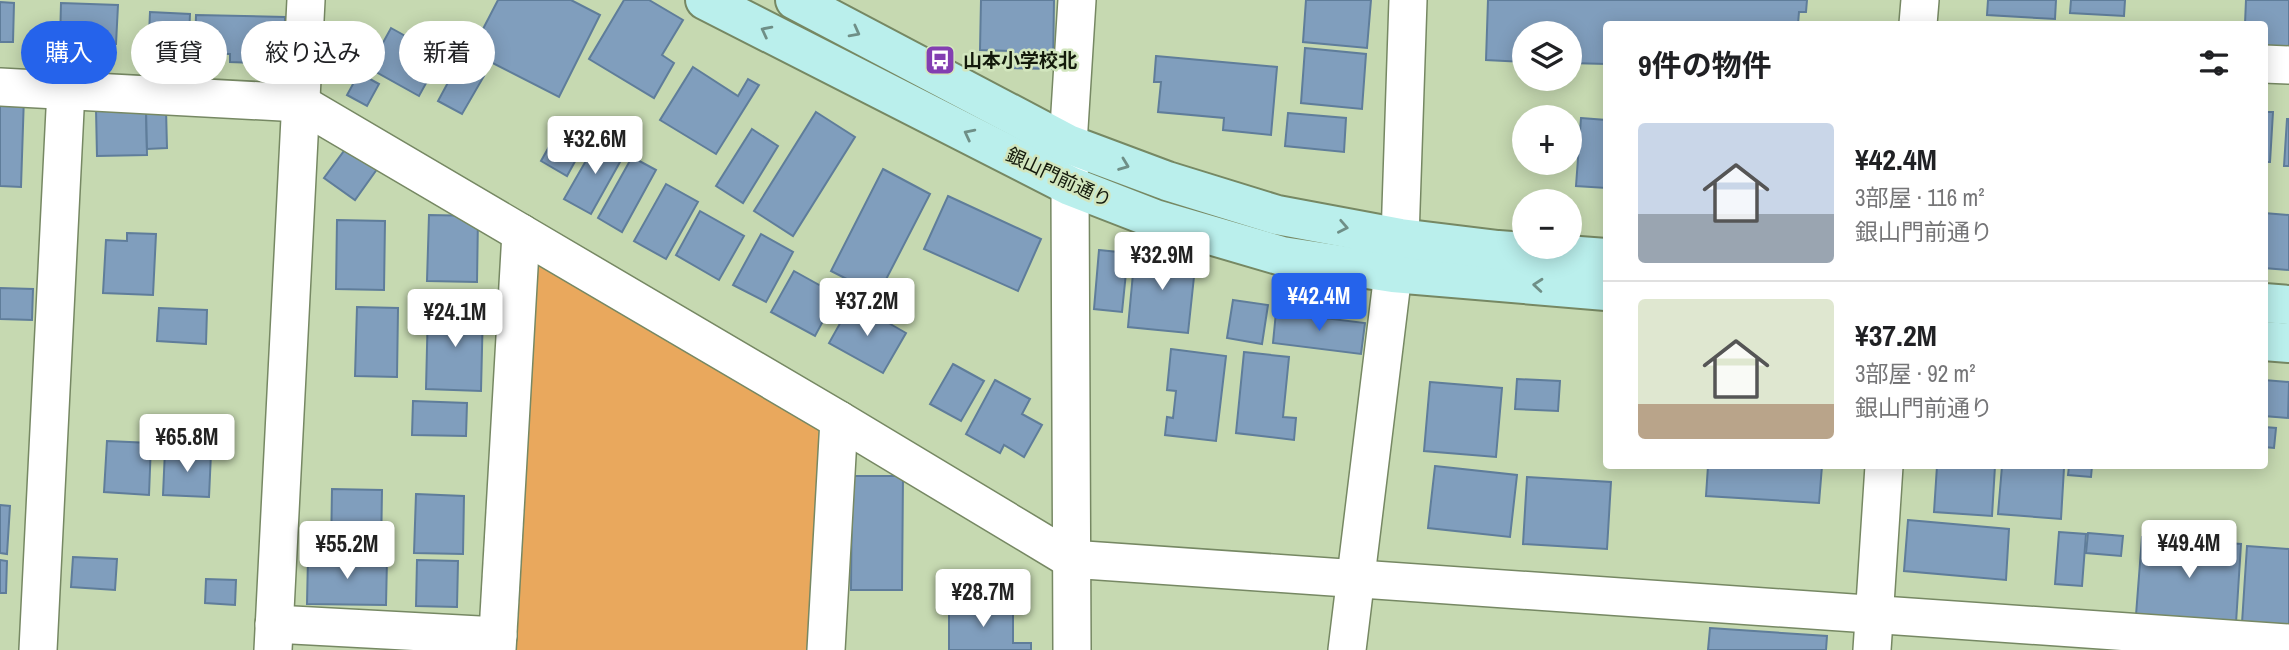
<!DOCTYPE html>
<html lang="ja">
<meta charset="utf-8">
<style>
body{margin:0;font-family:"Archivo Narrow","Noto Sans JP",sans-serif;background:#f2f2f2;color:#202124;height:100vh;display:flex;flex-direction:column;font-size:26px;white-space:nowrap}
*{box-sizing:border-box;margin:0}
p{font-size:23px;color:#757577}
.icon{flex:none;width:38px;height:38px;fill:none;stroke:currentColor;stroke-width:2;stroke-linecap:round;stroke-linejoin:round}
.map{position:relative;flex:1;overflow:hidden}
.side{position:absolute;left:1603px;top:21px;width:665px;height:448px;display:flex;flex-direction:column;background:#fff;border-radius:7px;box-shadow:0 4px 18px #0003}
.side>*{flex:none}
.guide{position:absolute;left:21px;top:21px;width:665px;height:63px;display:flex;gap:14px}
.buttons{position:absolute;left:1512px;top:21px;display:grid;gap:14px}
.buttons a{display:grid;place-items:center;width:70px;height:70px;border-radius:50%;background:#fff;box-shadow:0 4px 18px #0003;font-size:35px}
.price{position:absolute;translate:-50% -60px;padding:0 16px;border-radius:7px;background:#fff;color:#222;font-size:23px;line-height:46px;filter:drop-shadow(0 2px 4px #0008)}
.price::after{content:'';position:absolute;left:50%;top:42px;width:21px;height:16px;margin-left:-10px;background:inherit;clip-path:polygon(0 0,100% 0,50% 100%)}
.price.on{background:#2563eb;color:#fff}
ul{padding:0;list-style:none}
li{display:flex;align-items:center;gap:21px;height:175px;padding:0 35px}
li+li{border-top:2px solid #e0e0e0}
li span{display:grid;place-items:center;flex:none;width:196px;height:140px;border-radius:7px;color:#555}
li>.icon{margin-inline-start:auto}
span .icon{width:84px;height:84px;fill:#fffc;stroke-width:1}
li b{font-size:30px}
h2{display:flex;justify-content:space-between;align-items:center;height:84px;padding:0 35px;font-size:30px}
.chip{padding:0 24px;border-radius:32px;background:#fff;box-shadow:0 4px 18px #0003;font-size:24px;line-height:63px}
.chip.on{background:#2563eb;color:#fff}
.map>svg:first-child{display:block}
.green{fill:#e9a85d}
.building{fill:#809ebd;stroke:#5f7d9a;stroke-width:2}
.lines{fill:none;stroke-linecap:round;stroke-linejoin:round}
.street-casing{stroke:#768863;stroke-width:40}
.secondary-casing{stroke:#768863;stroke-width:42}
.street{stroke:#fff;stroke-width:37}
.secondary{stroke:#baefec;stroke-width:38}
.oneway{stroke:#6f8f87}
.labels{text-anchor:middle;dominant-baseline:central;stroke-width:5;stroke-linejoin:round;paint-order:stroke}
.poi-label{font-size:19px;font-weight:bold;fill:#13190b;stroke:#d2e6be;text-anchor:start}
.street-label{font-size:19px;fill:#13190b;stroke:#d2e6be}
</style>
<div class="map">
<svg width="2289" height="650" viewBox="0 0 2289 650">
<rect width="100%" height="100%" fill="#c6d9b1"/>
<path class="green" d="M546,263L817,426L823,448L814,650H514L532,270Z"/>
<g class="building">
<path d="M498,0H571L600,15L559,97L471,52Z"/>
<path d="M624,0H649L683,20L662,55L674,63L654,98L589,59Z"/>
<path d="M981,0H1054L1053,69L1010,68L1011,51L980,50Z"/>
<path d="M1306,0H1371L1367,48L1303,42Z"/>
<path d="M1488,0H1807L1806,12H1799L1798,24H1606V64L1570,63V33H1524V62L1486,60Z"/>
<path d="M1988,0H2056L2055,19L1987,15Z"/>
<path d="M2071,0H2125L2124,16L2070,13Z"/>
<path d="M2246,0H2289V51L2264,50V24H2245Z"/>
<path d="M0,2L14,3L13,42H0Z"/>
<path d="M61,3L118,5L116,44L60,42Z"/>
<path d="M150,12L190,14L189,38L179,37L178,59L148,58Z"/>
<path d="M196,15L285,17L284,56L255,55V63L230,62V54L195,53Z"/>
<path d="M391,28L441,56L419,96L369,68Z"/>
<path d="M1305,48L1366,54L1362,109L1301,103Z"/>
<path d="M1156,56L1277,67L1271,135L1223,130L1224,118L1158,112L1161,82H1154Z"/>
<path d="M459,62L484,76L462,114L438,101Z"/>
<path d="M693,67L738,96L748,79L759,85L716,154L660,120Z"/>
<path d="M359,73L379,84L367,106L347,95Z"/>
<path d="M0,95L24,96L21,187L0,186Z"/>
<path d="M96,109H146L147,155L97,156Z"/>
<path d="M146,109H166L167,148L147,149Z"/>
<path d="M816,112L855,137L793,236L754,211Z"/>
<path d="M2264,112H2273L2270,162H2264Z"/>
<path d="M1288,113L1346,118L1344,152L1285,146Z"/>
<path d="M1581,118L1606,120V188L1576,186Z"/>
<path d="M2287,119H2289V166H2284Z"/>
<path d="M564,120L590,134L567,176L541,161Z"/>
<path d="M752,129L778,146L743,203L716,186Z"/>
<path d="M355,136L385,158L355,200L324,178Z"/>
<path d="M599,138L625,153L591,214L564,199Z"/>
<path d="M632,157L656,170L622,232L598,218Z"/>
<path d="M883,169L930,194L878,295L831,271Z"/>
<path d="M666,184L698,202L666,259L634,241Z"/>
<path d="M948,196L1041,239L1018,291L924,249Z"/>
<path d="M700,211L744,236L719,280L676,255Z"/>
<path d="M2264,213L2289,215V270L2264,268Z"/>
<path d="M429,215L478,216L477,282L427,281Z"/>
<path d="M337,220L385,221L384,290L336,289Z"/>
<path d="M127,233L156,234L153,295L103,293L106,240L127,241Z"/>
<path d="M761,234L793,252L766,302L733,285Z"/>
<path d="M1099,250L1128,253L1122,312L1094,309Z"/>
<path d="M1135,252L1196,258L1188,333L1128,327Z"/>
<path d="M794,271L837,295L815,336L771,312Z"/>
<path d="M0,288L33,289L32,320L0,319Z"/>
<path d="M1233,300L1268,305L1262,344L1227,338Z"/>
<path d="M852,302L906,333L883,373L829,343Z"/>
<path d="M357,307L398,308L397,377L355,376Z"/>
<path d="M428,307L483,308L481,391L426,389Z"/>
<path d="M159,308L207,310L206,344L157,341Z"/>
<path d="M1276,312L1365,323L1361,354L1273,343Z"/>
<path d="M1171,349L1226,356L1216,441L1165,435L1167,417L1173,418L1176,391L1167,390Z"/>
<path d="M1244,352L1289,357L1283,417L1296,418L1294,440L1236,433Z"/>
<path d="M953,364L984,381L961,421L930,404Z"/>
<path d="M1517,379L1560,381L1558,411L1515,409Z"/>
<path d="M995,380L1030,399L1022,414L1042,425L1024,457L1004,445L1000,453L966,434Z"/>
<path d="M2264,380L2289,382L2288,418L2264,416Z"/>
<path d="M1430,382L1502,388L1496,457L1424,451Z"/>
<path d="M413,401L467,403L466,436L412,435Z"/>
<path d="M2264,427L2276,428L2274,448L2264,447Z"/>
<path d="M107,441L151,443L149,495L104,492Z"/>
<path d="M165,450L211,453L209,497L163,495Z"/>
<path d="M1435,466L1517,475L1510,537L1428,528Z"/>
<path d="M1708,466H1822L1819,503L1706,496Z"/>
<path d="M1937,466H1995L1992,516L1934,512Z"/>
<path d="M2002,466H2058V468H2064L2061,519L1998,514Z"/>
<path d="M2069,466H2092L2091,477L2068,475Z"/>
<path d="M852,476H903L902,590H851Z"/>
<path d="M1527,477L1611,482L1607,549L1523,544Z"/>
<path d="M332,489L382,490L381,553L331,552Z"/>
<path d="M416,494L464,496L463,554L414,553Z"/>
<path d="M0,505L10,506L7,554L0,553Z"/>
<path d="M1908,520L2009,529L2006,580L1904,571Z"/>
<path d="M2059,532L2086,534L2082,586L2055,584Z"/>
<path d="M2088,533L2123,536L2121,556L2086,553Z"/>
<path d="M2142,537L2241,544L2236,623L2136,615Z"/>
<path d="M2247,546L2289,549V627L2242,623Z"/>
<path d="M73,557L117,559L115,590L71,587Z"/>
<path d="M308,557L387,559L386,605L307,604Z"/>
<path d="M0,560L7,561L6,593H0Z"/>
<path d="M417,560L458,561L457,607L416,606Z"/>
<path d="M206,579L236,580L235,605L205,603Z"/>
<path d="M949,606L1013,607V643H1031V650H949Z"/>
<path d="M1710,628L1827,636L1826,650H1708Z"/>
</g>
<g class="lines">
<g class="street-casing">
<g id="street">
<path d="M1918,24L1920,0"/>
<path d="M2264,64L2289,65"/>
<path d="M0,87L300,103L839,420L1070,559L2289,643"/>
<path d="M1400,238L1408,0"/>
<path d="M274,624L498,636"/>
<path d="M38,650L66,90"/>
<path d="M273,650L306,0"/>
<path d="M497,650L521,233"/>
<path d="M826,650L839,420"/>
<path d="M1072,650L1070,186L1068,144L1077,0"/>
<path d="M1347,650L1393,273"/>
<path d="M1872,650L1884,466"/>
</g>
</g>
<g class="secondary-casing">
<g id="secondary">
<path d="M705,0L1070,186L1155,219L1282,256L1393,273L1606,291"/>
<path d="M795,0L1068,144L1167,181L1277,215L1400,238L1498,250L1606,258"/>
<path d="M2264,303L2289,305"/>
<path d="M2264,341L2289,343"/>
</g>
</g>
<use href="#street" class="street"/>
<use href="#secondary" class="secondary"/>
</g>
<defs><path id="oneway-chevron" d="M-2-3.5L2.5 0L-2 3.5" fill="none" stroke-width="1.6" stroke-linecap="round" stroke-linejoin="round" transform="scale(1.75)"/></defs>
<g class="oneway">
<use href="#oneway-chevron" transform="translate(766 31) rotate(-153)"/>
<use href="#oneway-chevron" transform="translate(855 32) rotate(28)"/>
<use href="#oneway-chevron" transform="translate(969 134) rotate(-153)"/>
<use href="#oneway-chevron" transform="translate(1124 165) rotate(21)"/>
<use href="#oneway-chevron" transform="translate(1343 227) rotate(11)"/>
<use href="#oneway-chevron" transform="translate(1538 285) rotate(-175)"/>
</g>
<defs>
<g id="bus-square" transform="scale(1.575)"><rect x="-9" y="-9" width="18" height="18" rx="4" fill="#833eb1" stroke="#d2e6be"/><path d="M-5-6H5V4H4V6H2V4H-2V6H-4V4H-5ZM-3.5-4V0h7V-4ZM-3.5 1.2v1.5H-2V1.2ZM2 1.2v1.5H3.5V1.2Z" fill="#fff"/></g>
</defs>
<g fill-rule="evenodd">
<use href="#bus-square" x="940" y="60"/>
</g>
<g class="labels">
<g class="poi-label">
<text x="963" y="60">山本小学校北</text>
</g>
<g class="street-label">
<text transform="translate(1059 177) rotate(25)">銀山門前通り</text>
</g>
</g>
</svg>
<div class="buttons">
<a><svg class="icon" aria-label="layers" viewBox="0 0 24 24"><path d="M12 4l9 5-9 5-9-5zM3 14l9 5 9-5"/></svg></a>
<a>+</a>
<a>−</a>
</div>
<b class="price" style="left:595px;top:176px">¥32.6M</b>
<b class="price" style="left:1162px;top:292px">¥32.9M</b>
<b class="price on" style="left:1319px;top:333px">¥42.4M</b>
<b class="price" style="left:867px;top:338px">¥37.2M</b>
<b class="price" style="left:455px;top:349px">¥24.1M</b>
<b class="price" style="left:187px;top:474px">¥65.8M</b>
<b class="price" style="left:2189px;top:580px">¥49.4M</b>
<b class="price" style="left:347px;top:581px">¥55.2M</b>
<b class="price" style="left:983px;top:629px">¥28.7M</b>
<div class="guide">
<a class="chip on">購入</a>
<a class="chip">賃貸</a>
<a class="chip">絞り込み</a>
<a class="chip">新着</a>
</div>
<section class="side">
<h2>9件の物件<svg class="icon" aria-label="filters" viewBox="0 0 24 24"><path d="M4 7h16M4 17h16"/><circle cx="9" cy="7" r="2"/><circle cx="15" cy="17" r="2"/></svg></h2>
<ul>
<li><span style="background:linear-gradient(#c9d6e8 65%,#9aa5b1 0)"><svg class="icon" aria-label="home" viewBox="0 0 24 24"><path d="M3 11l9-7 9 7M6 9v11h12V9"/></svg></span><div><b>¥42.4M</b><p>3部屋 · 116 m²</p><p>銀山門前通り</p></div></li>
<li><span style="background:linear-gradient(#dfe7d0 75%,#b9a48a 0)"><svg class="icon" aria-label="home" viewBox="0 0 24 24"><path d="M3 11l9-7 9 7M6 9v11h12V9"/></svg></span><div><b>¥37.2M</b><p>3部屋 · 92 m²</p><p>銀山門前通り</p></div></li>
</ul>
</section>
</div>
